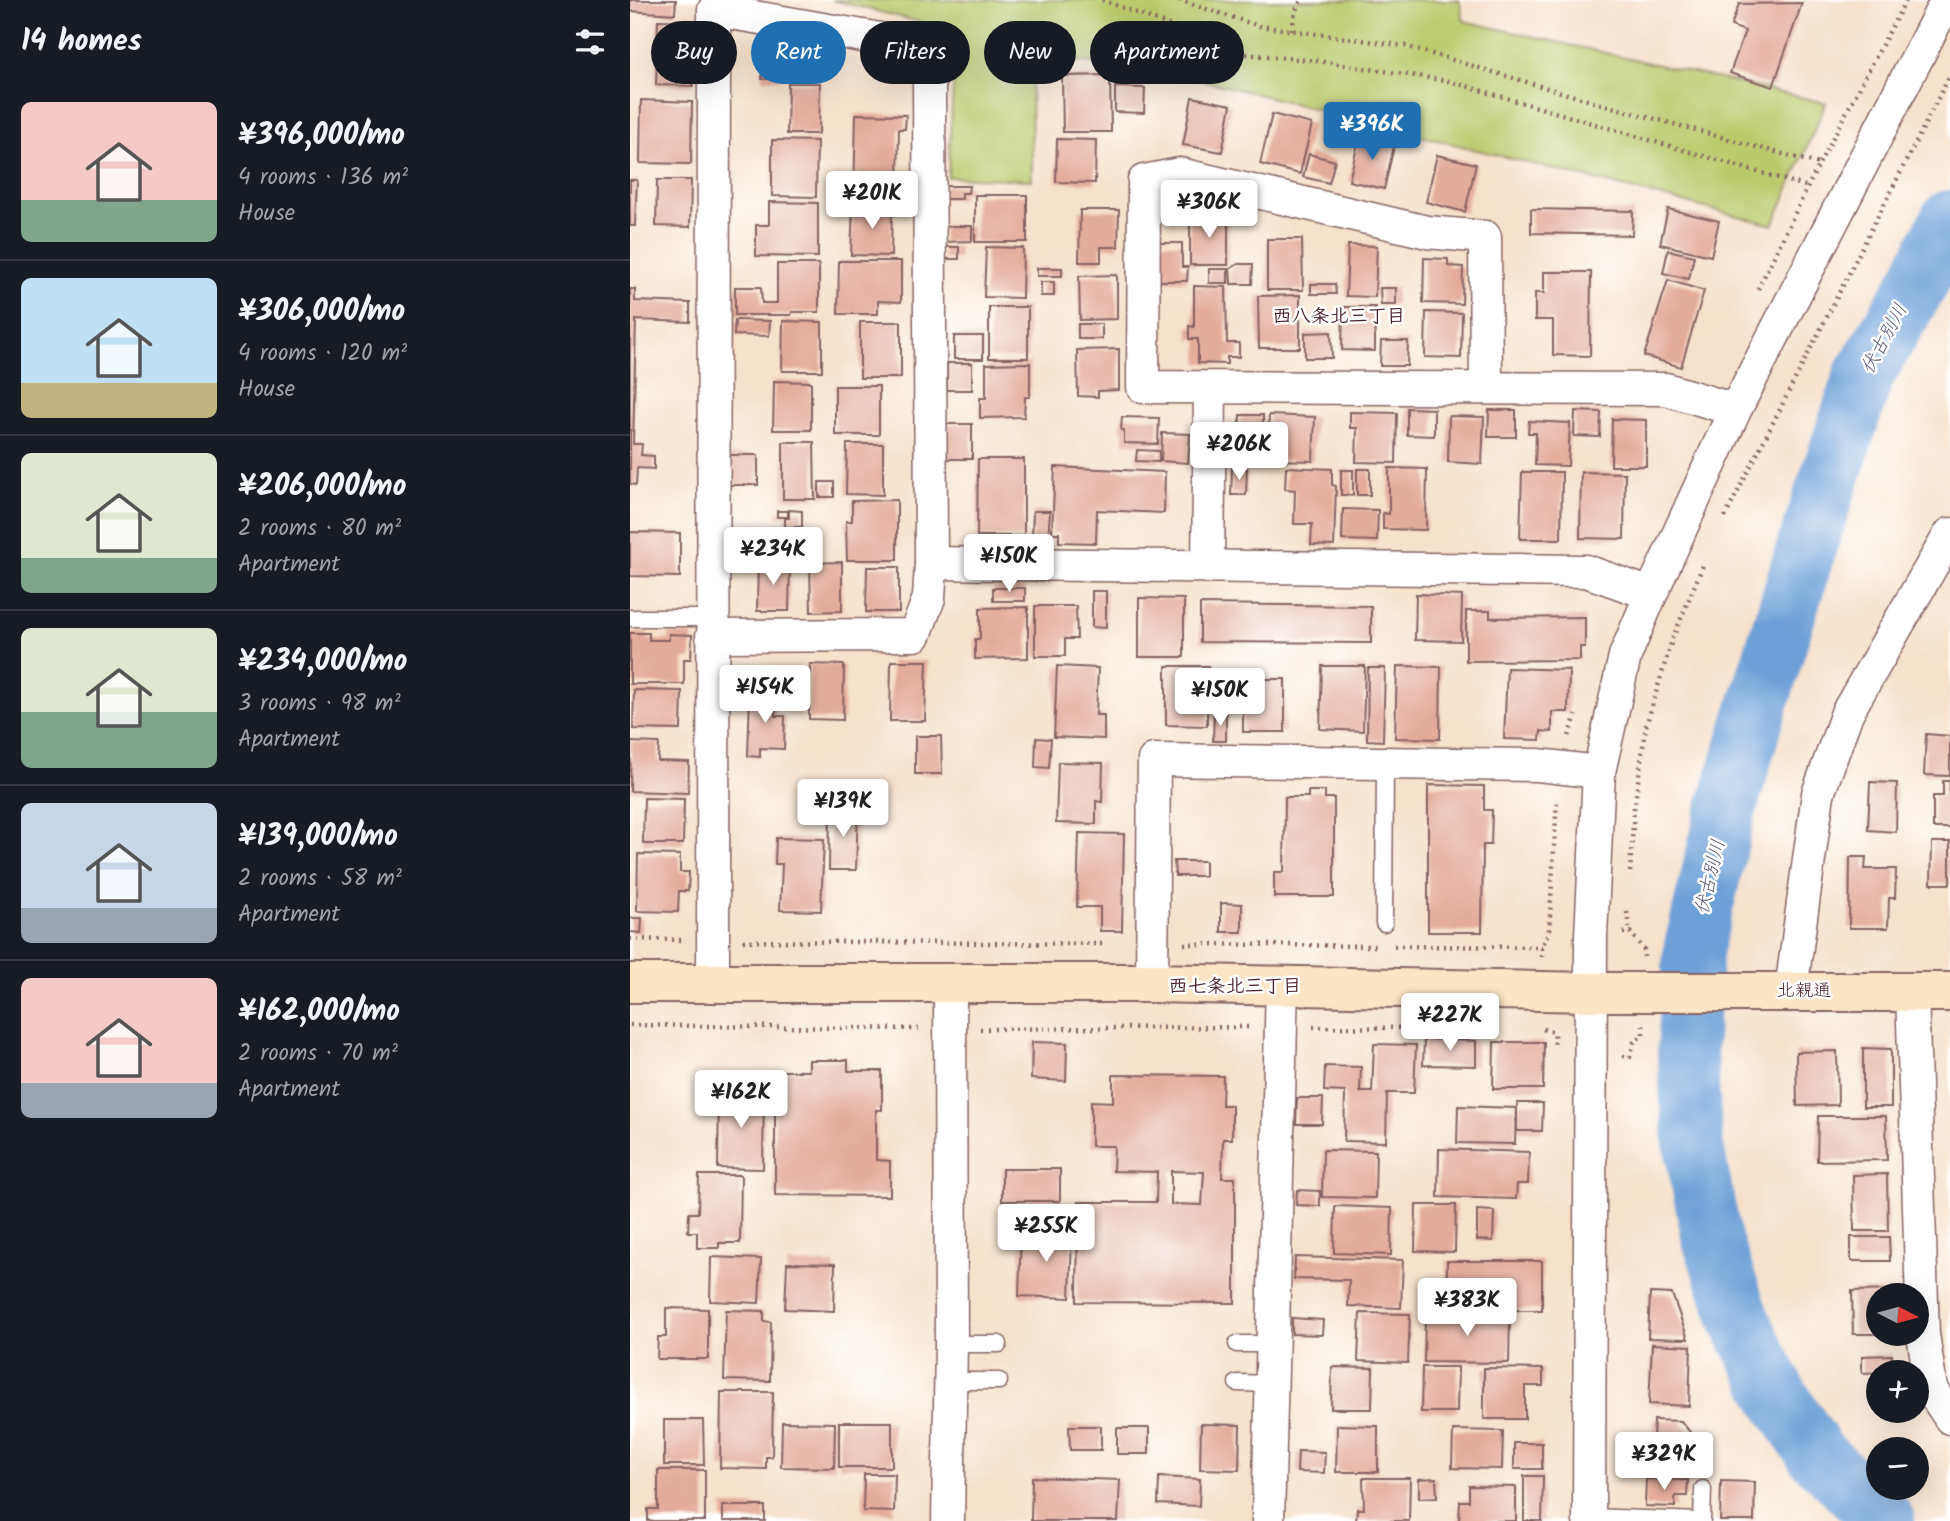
<!DOCTYPE html>
<meta charset="utf-8">
<style>
body{margin:0;font-family:Kalam,"Klee One",sans-serif;background:#20242c;color:#f1f3f6;height:100vh;display:flex;flex-direction:column;font-size:26px;white-space:nowrap}
*{box-sizing:border-box;margin:0}
p{font-size:23px;color:#9ea1a6}
.icon{flex:none;width:38px;height:38px;fill:none;stroke:currentColor;stroke-width:2;stroke-linecap:round;stroke-linejoin:round}
.map{position:relative;flex:1;overflow:hidden}
.details{display:flex;flex-direction:column;background:#171b24;width:630px}
.details>*{flex:none}
.hud{position:absolute;left:21px;top:21px;width:665px;height:63px;display:flex;gap:14px}
.needle{width:46px;rotate:96deg}
.buttons{position:absolute;left:1236px;top:1283px;display:grid;gap:14px}
.buttons a{display:grid;place-items:center;width:63px;height:63px;border-radius:50%;background:#171b24;box-shadow:0 7px 28px #0002;font-size:35px}
.price{position:absolute;translate:-50% -60px;padding:0 16px;border-radius:7px;background:#fff;color:#222;font-size:23px;line-height:46px;filter:drop-shadow(0 2px 4px #0008)}
.price::after{content:'';position:absolute;left:50%;top:42px;width:21px;height:16px;margin-left:-10px;background:inherit;clip-path:polygon(0 0,100% 0,50% 100%)}
.price.on{background:#1f6fb2;color:#fff}
ul{padding:0;list-style:none}
li{display:flex;align-items:center;gap:21px;height:175px;padding:0 21px}
li+li{border-top:2px solid #363941}
li span{display:grid;place-items:center;flex:none;width:196px;height:140px;border-radius:10px;color:#555}
li>.icon{margin-inline-start:auto}
span .icon{width:84px;height:84px;fill:#fffc;stroke-width:1}
li b{font-size:30px}
h2{display:flex;justify-content:space-between;align-items:center;height:84px;padding:0 21px;font-size:30px}
.pill{padding:0 24px;border-radius:32px;background:#171b24;box-shadow:0 7px 28px #0002;font-size:24px;line-height:63px}
.pill.on{background:#1f6fb2;color:#fff}
main{display:flex;flex:1;min-height:0}
.map>svg:first-child{display:block}
.green{fill:#baca6c;stroke:#82744c;stroke-width:2}
.lines{fill:none;stroke-linecap:round;stroke-linejoin:round}
.river{stroke:#6da0d8;stroke-width:60}
.building{fill:#e3ac9a;fill-rule:evenodd}
.lane-casing{stroke:#866363;stroke-width:19}
.street-casing{stroke:#866363;stroke-width:35}
.secondary-casing{stroke:#866363;stroke-width:42}
.path{stroke:#866363;stroke-width:4.5;stroke-dasharray:2 5;stroke-linecap:butt}
.lane{stroke:#fff;stroke-width:16}
.street{stroke:#fff;stroke-width:32}
.secondary{stroke:#fce5c4;stroke-width:38}
.labels{text-anchor:middle;dominant-baseline:central;stroke-width:5;stroke-linejoin:round;paint-order:stroke}
.street-label{font-size:18px;fill:#4a1f2b;stroke:#fff}
.neighbourhood-label{font-size:19px;font-weight:bold;fill:#4a1f2b;stroke:#fff}
.water-label{font-size:19px;font-style:italic;fill:#5a5979;stroke:#fff}
</style>
<main>
<section class="details">
<h2>14 homes<svg class="icon" aria-label="filters" viewBox="0 0 24 24"><path d="M4 7h16M4 17h16"/><circle cx="9" cy="7" r="2"/><circle cx="15" cy="17" r="2"/></svg></h2>
<ul>
<li><span style="background:linear-gradient(#f6c9c9 70%,#7fa58c 0)"><svg class="icon" aria-label="home" viewBox="0 0 24 24"><path d="M3 11l9-7 9 7M6 9v11h12V9"/></svg></span><div><b>¥396,000/mo</b><p>4 rooms · 136 m²</p><p>House</p></div></li>
<li><span style="background:linear-gradient(#bfe0f5 75%,#c2b280 0)"><svg class="icon" aria-label="home" viewBox="0 0 24 24"><path d="M3 11l9-7 9 7M6 9v11h12V9"/></svg></span><div><b>¥306,000/mo</b><p>4 rooms · 120 m²</p><p>House</p></div></li>
<li><span style="background:linear-gradient(#dfe7d0 75%,#7fa58c 0)"><svg class="icon" aria-label="home" viewBox="0 0 24 24"><path d="M3 11l9-7 9 7M6 9v11h12V9"/></svg></span><div><b>¥206,000/mo</b><p>2 rooms · 80 m²</p><p>Apartment</p></div></li>
<li><span style="background:linear-gradient(#dfe7d0 60%,#7fa58c 0)"><svg class="icon" aria-label="home" viewBox="0 0 24 24"><path d="M3 11l9-7 9 7M6 9v11h12V9"/></svg></span><div><b>¥234,000/mo</b><p>3 rooms · 98 m²</p><p>Apartment</p></div></li>
<li><span style="background:linear-gradient(#c9d6e8 75%,#9aa5b1 0)"><svg class="icon" aria-label="home" viewBox="0 0 24 24"><path d="M3 11l9-7 9 7M6 9v11h12V9"/></svg></span><div><b>¥139,000/mo</b><p>2 rooms · 58 m²</p><p>Apartment</p></div></li>
<li><span style="background:linear-gradient(#f6c9c9 75%,#9aa5b1 0)"><svg class="icon" aria-label="home" viewBox="0 0 24 24"><path d="M3 11l9-7 9 7M6 9v11h12V9"/></svg></span><div><b>¥162,000/mo</b><p>2 rooms · 70 m²</p><p>Apartment</p></div></li>
</ul>
</section>
<div class="map">
<svg width="1320" height="1521" viewBox="0 0 1320 1521">
<rect width="100%" height="100%" fill="#fff"/>
<filter id="ink" filterUnits="userSpaceOnUse"><feTurbulence type="fractalNoise" baseFrequency=".0143" numOctaves="2"/><feDisplacementMap in="SourceGraphic" scale="14" xChannelSelector="R" yChannelSelector="G"/><feConvolveMatrix kernelMatrix="1 2 1 2 8 2 1 2 1" color-interpolation-filters="sRGB"/></filter>
<filter id="wash" filterUnits="userSpaceOnUse"><feTurbulence type="fractalNoise" baseFrequency=".00686" numOctaves="4" result="noise"/><feDisplacementMap in="SourceGraphic" scale="28" xChannelSelector="R" yChannelSelector="G"/><feGaussianBlur stdDeviation="1.57" result="paint"/><feColorMatrix in="noise" values="0 0 0 0 0 0 0 0 0 0 0 0 0 0 0 0 0 1.4 0 .05"/><feComposite in="paint" operator="in"/></filter>
<g filter="url(#wash)">
<rect width="100%" height="100%" fill="#f6e1ca"/>
<path class="green" d="M202,0H829L834,21L1196,103L1143,225L528,69L401,57L402,180L318,177L326,31Z"/>
<g class="lines">
<path class="river" d="M1255,1521L1186,1454L1146,1392L1111,1323L1082,1240L1063,1142L1057,1055L1063,951L1097,807L1177,546L1234,375L1289,282L1320,220"/>
</g>
<g id="blocks">
<g class="building">
<path d="M0,0H46L45,14L0,11Z"/>
<path d="M1172,3L1143,87L1100,73L1115,31L1101,26L1109,4Z"/>
<path d="M28,20L65,21L63,86L26,85Z"/>
<path d="M145,41H167L168,49H187V79H132V61H145Z"/>
<path d="M480,75L481,132H433L432,76Z"/>
<path d="M158,83H190L189,134H157Z"/>
<path d="M485,87L515,88L514,113L485,112Z"/>
<path d="M562,97L601,105L592,152L553,145Z"/>
<path d="M11,100L62,102L61,164L10,163Z"/>
<path d="M226,114L276,115L275,129H269L268,183H277V198L224,197Z"/>
<path d="M642,114L682,124L670,174L630,164Z"/>
<path d="M730,134L765,142L754,189L719,181Z"/>
<path d="M427,139L466,140L465,183L426,182Z"/>
<path d="M142,140L187,141L186,197L142,196Z"/>
<path d="M679,154L705,161L699,183L673,177Z"/>
<path d="M807,155L846,164L835,212L796,202Z"/>
<path d="M0,180H7L5,226H0Z"/>
<path d="M27,180H61L60,227L26,226Z"/>
<path d="M314,186H339L338,193H332V199H314Z"/>
<rect x="345" y="195" width="52" height="47"/>
<path d="M139,202L188,203V257L126,256V225H139Z"/>
<path d="M223,205L262,206L261,256L221,255Z"/>
<path d="M901,209L1003,211L1002,235L901,233Z"/>
<path d="M1038,209L1089,221L1081,256L1030,244Z"/>
<path d="M450,210H489L488,247H471V262H449Z"/>
<path d="M598,215V265H560V216Z"/>
<path d="M313,226H342V241L313,242Z"/>
<path d="M637,239H672L673,290H637Z"/>
<path d="M530,243H552V267H558L557,281H530Z"/>
<path d="M718,245L747,246L745,297L716,296Z"/>
<rect x="313" y="247" width="16" height="12"/>
<path d="M356,247L393,248L392,298L354,297Z"/>
<path d="M1038,250L1064,256L1059,279L1033,273Z"/>
<path d="M794,258L818,259V266L833,267L832,304L793,303Z"/>
<path d="M209,261H271V302L248,301V314H208Z"/>
<path d="M147,264H189V312H162L161,315H105V287H131L132,303H147Z"/>
<path d="M608,264H623L622,284H601L600,269Z"/>
<rect x="407" y="268" width="25" height="8"/>
<rect x="579" y="269" width="19" height="14"/>
<path d="M914,272H961L960,356L923,355V320H905V293H914Z"/>
<path d="M487,275V319L450,320L449,276Z"/>
<path d="M1038,280L1074,291L1051,367L1014,356Z"/>
<rect x="411" y="282" width="13" height="14"/>
<path d="M681,284H705L706,294H681Z"/>
<path d="M564,286L596,287L597,343H609V357H597V364L568,363V339H559V326L564,327Z"/>
<path d="M750,288H766V305H751Z"/>
<path d="M0,289H5V301L60,303V322L6,320L3,444H12L11,455L24,456V469L7,468L6,485L0,484Z"/>
<path d="M670,295V348H629L628,296Z"/>
<rect x="359" y="307" width="39" height="51"/>
<path d="M713,307H745V351L712,350Z"/>
<path d="M796,312L832,313L831,358L795,357Z"/>
<path d="M105,320L140,321L139,336L104,335Z"/>
<path d="M153,321L192,322V371H152Z"/>
<rect x="230" y="322" width="41" height="56"/>
<rect x="448" y="324" width="24" height="15"/>
<path d="M701,332L702,358H675V333Z"/>
<rect x="324" y="336" width="29" height="23"/>
<path d="M751,341H778L777,366H750Z"/>
<path d="M489,349V390L468,391V397L448,396L447,350Z"/>
<rect x="317" y="363" width="25" height="27"/>
<path d="M400,363V397H395L394,417L350,418V398H356V364Z"/>
<path d="M144,381L181,382V430H143Z"/>
<rect x="205" y="386" width="44" height="49"/>
<path d="M777,408L804,409V436L777,435Z"/>
<path d="M859,410H886V437H858Z"/>
<path d="M945,411L971,412L970,437L944,436Z"/>
<path d="M720,412L767,413L766,463L726,462L727,428H720Z"/>
<path d="M610,415H633V438H609Z"/>
<path d="M639,415L685,417L683,461L646,460L648,436H638Z"/>
<path d="M819,416L854,417L852,464L818,462Z"/>
<path d="M492,417L529,418L528,444L494,443V430H491Z"/>
<path d="M982,419L1016,420V466H981Z"/>
<path d="M899,421L940,423L938,466L905,465L906,433H898Z"/>
<path d="M316,424H342V459H315Z"/>
<path d="M532,433L560,434L558,463L531,461Z"/>
<path d="M153,442H184L185,499H153Z"/>
<path d="M217,444H253V495L216,494Z"/>
<path d="M507,450L529,451V462L506,461Z"/>
<rect x="100" y="455" width="28" height="30"/>
<path d="M348,459H394V536H347Z"/>
<path d="M425,467L535,472L534,513L467,510L466,543L429,542V533H422Z"/>
<path d="M656,467L702,469V485L706,486L704,546L681,545L682,524H664L665,490L655,489Z"/>
<path d="M602,468L617,469L616,495H601Z"/>
<path d="M759,468L797,469L796,530L753,529V513L759,514Z"/>
<rect x="727" y="469" width="13" height="26"/>
<rect x="711" y="470" width="12" height="25"/>
<path d="M892,472H932L931,539H890Z"/>
<path d="M951,472L995,473L994,539L950,538Z"/>
<rect x="189" y="482" width="15" height="15"/>
<path d="M267,500V560H217L216,521H222V501Z"/>
<path d="M713,509L748,510L747,541L712,540Z"/>
<path d="M159,510L172,511V527H155V518H159Z"/>
<rect x="147" y="511" width="11" height="6"/>
<path d="M403,511H420L418,541L402,540Z"/>
<path d="M0,532L50,533V577L0,576Z"/>
<path d="M212,562V611L181,612L180,563Z"/>
<path d="M128,563H160L159,611H127Z"/>
<path d="M237,567H269V612H236Z"/>
<rect x="363" y="588" width="32" height="13"/>
<path d="M462,591H476V628L462,627Z"/>
<path d="M786,594L832,596L831,641L785,640Z"/>
<path d="M509,598L554,599V657H509Z"/>
<path d="M570,604L741,606V643L570,642Z"/>
<path d="M405,606H446L447,639H435V656H405Z"/>
<path d="M398,607V658L345,659V639H350V608Z"/>
<path d="M836,611H860V618L955,617V647H950V660L836,661Z"/>
<path d="M0,633H19V640H39V634L62,635L61,659H54V684H0Z"/>
<path d="M261,661H297L295,721H260Z"/>
<path d="M180,664L214,665L213,720L179,719Z"/>
<path d="M427,666L468,668L466,715H474V739L424,737Z"/>
<path d="M536,666H578L577,726L536,725Z"/>
<path d="M692,666H735L733,731L690,729Z"/>
<path d="M767,666L811,667L810,739L765,738Z"/>
<path d="M738,668H755L753,741L737,740Z"/>
<path d="M877,668L939,670L938,712H922V732L911,731L910,740L874,739Z"/>
<rect x="613" y="679" width="42" height="53"/>
<path d="M4,690L52,691L51,730L3,729Z"/>
<path d="M120,694H146L145,716H155L154,749L130,748V757L118,756Z"/>
<path d="M584,714H596V741H583Z"/>
<path d="M1296,734L1320,736V776L1294,775Z"/>
<path d="M285,736H311L312,774H285Z"/>
<path d="M406,738L421,739L419,768L405,767Z"/>
<path d="M1,742L29,743L28,761L59,762L58,793L0,791Z"/>
<path d="M428,762L473,763L472,802L466,801V824L426,823Z"/>
<path d="M1313,781H1320V828H1303V796H1313Z"/>
<path d="M1240,782L1267,783L1266,832L1238,830Z"/>
<path d="M798,785L854,786V810H862L861,845H853L852,932H798Z"/>
<path d="M203,788L227,789V800L202,799Z"/>
<path d="M678,791H695V798H704V897H644V872H654L655,797H678Z"/>
<path d="M14,798L54,799L53,844H13Z"/>
<path d="M200,807L228,808L226,870H199Z"/>
<path d="M449,833L494,834L492,931H470V907H447Z"/>
<path d="M146,838L194,839L191,911L150,910L152,864H145Z"/>
<path d="M1302,842H1320V884H1301Z"/>
<path d="M8,854L50,855V872H59L58,891H49L48,912L7,911Z"/>
<path d="M1220,857H1236L1235,869H1266L1265,898H1259L1258,928H1219Z"/>
<path d="M544,861H575V876H545Z"/>
<path d="M591,903L612,904V932H591Z"/>
<path d="M0,918H12L11,933L0,932Z"/>
<path d="M794,1039L846,1041V1066L793,1065Z"/>
<path d="M402,1042L437,1043L436,1081L401,1079Z"/>
<path d="M864,1042H914L913,1089H863Z"/>
<path d="M744,1044L786,1045L784,1093H757L756,1142L714,1141L715,1092L694,1091L695,1066L731,1067L730,1092H742Z"/>
<path d="M1233,1048L1261,1049V1107H1233Z"/>
<path d="M1207,1051L1208,1105L1167,1106L1166,1052Z"/>
<path d="M179,1060H218V1071H252V1110H246V1160L260,1161V1196L145,1195V1071H179Z"/>
<path d="M483,1075L593,1076L592,1105H602V1139H593L592,1178H605V1303L447,1302L448,1202H526L527,1172L483,1171L484,1146H461V1101L483,1102ZM541,1171L574,1172L572,1205L541,1204Z"/>
<path d="M89,1092H134L133,1169L88,1168Z"/>
<path d="M667,1098H693L692,1124H666Z"/>
<path d="M887,1103H913L912,1131H887Z"/>
<path d="M828,1106L886,1108L885,1144L827,1143Z"/>
<path d="M1188,1116H1256L1257,1160L1187,1161Z"/>
<path d="M809,1149L899,1152L898,1184H887L886,1199L808,1197Z"/>
<path d="M693,1150L746,1151L745,1198L692,1197Z"/>
<rect x="372" y="1169" width="58" height="32"/>
<path d="M1257,1174L1258,1231H1224L1223,1175Z"/>
<path d="M69,1175H111L110,1243H89V1248H67V1232H58L59,1213H68Z"/>
<path d="M667,1190L690,1191V1206L666,1205Z"/>
<path d="M786,1205H826L825,1252L785,1251Z"/>
<path d="M705,1206L762,1208L761,1255L704,1253Z"/>
<path d="M847,1210L864,1211L863,1241L847,1240Z"/>
<path d="M391,1231L442,1232L440,1298L389,1296Z"/>
<path d="M1221,1237H1259L1260,1261H1221Z"/>
<path d="M81,1257L131,1259L129,1303L80,1301Z"/>
<path d="M665,1257L773,1260L771,1308L718,1306L719,1280L664,1279Z"/>
<path d="M817,1261H912V1310H816Z"/>
<path d="M157,1263L205,1264L204,1311L155,1309Z"/>
<path d="M1272,1290V1295H1248V1334H1223L1222,1291Z"/>
<path d="M1020,1293L1042,1294L1058,1339L1018,1338Z"/>
<path d="M36,1308L78,1309V1359H27L28,1337H36Z"/>
<path d="M96,1310L134,1311V1321L141,1322L140,1381L94,1380Z"/>
<path d="M730,1313L780,1314L778,1363L728,1361Z"/>
<path d="M795,1314L880,1315L879,1363L794,1362Z"/>
<path d="M662,1318L693,1320L692,1335L662,1334Z"/>
<path d="M1022,1344L1061,1346L1059,1406L1019,1404Z"/>
<path d="M1262,1355V1372L1232,1373V1356Z"/>
<path d="M702,1367L743,1368L742,1409H701Z"/>
<path d="M792,1367H828L827,1412H791Z"/>
<path d="M854,1368L913,1369V1386H895V1419H854Z"/>
<path d="M91,1392H143L142,1457H136V1469L90,1468Z"/>
<path d="M34,1420H73L74,1465H34Z"/>
<path d="M1024,1420L1051,1421L1073,1448L1072,1476L1021,1474Z"/>
<path d="M152,1422L205,1423L204,1468L151,1467Z"/>
<rect x="209" y="1422" width="53" height="45"/>
<path d="M571,1424L610,1425L609,1470L570,1469Z"/>
<path d="M707,1425L748,1426V1472H706Z"/>
<path d="M439,1426H471V1450H440Z"/>
<rect x="487" y="1428" width="32" height="26"/>
<path d="M823,1430L873,1431L872,1469L822,1468Z"/>
<rect x="884" y="1443" width="28" height="26"/>
<path d="M668,1451L695,1452L694,1473L667,1472Z"/>
<path d="M28,1470H75V1521H18V1509H28Z"/>
<path d="M234,1474H265L264,1512L233,1511Z"/>
<path d="M894,1476H913L912,1521H894Z"/>
<path d="M402,1477L490,1480L488,1521H401Z"/>
<path d="M529,1477L570,1479L569,1506L528,1504Z"/>
<path d="M733,1478H780L779,1521H726L727,1509H734Z"/>
<path d="M806,1478L807,1497L789,1498V1479Z"/>
<path d="M1016,1479L1058,1480L1057,1496H1045V1507L1015,1506Z"/>
<path d="M1091,1481L1125,1482L1124,1521H1090Z"/>
<path d="M839,1486L886,1487V1521H829L830,1501H839Z"/>
<rect x="93" y="1506" width="42" height="15"/>
</g>
</g>
</g>
<g filter="url(#ink)">
<use href="#blocks" fill-opacity="0" stroke="#866363" stroke-width="2"/>
<g class="lines">
<g class="lane-casing">
<g id="lane">
<path d="M0,618H82"/>
<path d="M754,923L755,762"/>
<path d="M321,1344H369"/>
<path d="M607,1344H643"/>
<path d="M320,1381H369"/>
<path d="M607,1383L642,1384"/>
<path d="M959,1517L1071,1521"/>
<path d="M1072,1521L1073,1489"/>
</g>
</g>
<g class="street-casing">
<g id="street">
<path d="M856,388L855,237L797,232L550,174L514,181L513,387L1036,389L1105,410"/>
<path d="M301,563L956,571L1021,594"/>
<path d="M578,567L580,388"/>
<path d="M82,636L285,635L299,598L301,563L299,78L273,43L84,10L83,984"/>
<path d="M522,983L524,760L908,765L969,772"/>
<path d="M1161,990L1188,794L1217,713L1320,534"/>
<path d="M1282,992L1293,1334L1301,1389L1320,1418"/>
<path d="M318,1521L321,1344L320,984"/>
<path d="M638,1521L652,985"/>
<path d="M959,1521L961,935L969,772L995,656L1021,594L1105,410L1317,0"/>
</g>
</g>
<g class="secondary-casing">
<path id="secondary" d="M0,983H522L960,992H1320"/>
</g>
<g class="path">
<path d="M472,0L615,54L688,61L819,81L1179,187"/>
<path d="M549,0L629,26L775,46L971,104L1189,164"/>
<path d="M662,30L665,12L671,0"/>
<path d="M1128,289L1189,164L1276,0"/>
<path d="M1095,517L1320,75"/>
<path d="M939,736L946,715"/>
<path d="M1000,872L1004,809L1016,726L1042,640L1074,563"/>
<path d="M997,912L1000,932"/>
<path d="M993,933L1000,932L1014,950V957"/>
<path d="M0,939L52,940"/>
<path d="M113,941L475,944"/>
<path d="M554,944L745,946"/>
<path d="M764,946L912,947"/>
<path d="M912,957V947L919,931L927,800"/>
<path d="M0,1025L289,1029"/>
<path d="M683,1027L793,1028"/>
<path d="M350,1029L618,1027"/>
<path d="M913,1029L924,1032L925,1047"/>
<path d="M993,1056L1000,1057L1004,1042L1013,1035V1025"/>
</g>
<use href="#lane" class="lane"/>
<use href="#street" class="street"/>
<use href="#secondary" class="secondary"/>
</g>
</g>
<g class="labels">
<g class="street-label">
<text x="1174" y="991">北親通</text>
</g>
<g class="neighbourhood-label">
<text x="709" y="317">西八条北三丁目</text>
<text x="605" y="987">西七条北三丁目</text>
</g>
<g class="water-label">
<text transform="translate(1255 339) rotate(-62)">伏古別川</text>
<text transform="translate(1081 877) rotate(-77)">伏古別川</text>
</g>
</g>
</svg>
<div class="buttons">
<a><svg class="needle" viewBox="-14 -14 28 28"><path d="M0-13l5 13h-10z" fill="#e53935"/><path d="M0 13l5-13h-10z" fill="#9ea1a6"/></svg></a>
<a>+</a>
<a>−</a>
</div>
<b class="price on" style="left:742px;top:162px">¥396K</b>
<b class="price" style="left:242px;top:231px">¥201K</b>
<b class="price" style="left:579px;top:240px">¥306K</b>
<b class="price" style="left:609px;top:482px">¥206K</b>
<b class="price" style="left:143px;top:587px">¥234K</b>
<b class="price" style="left:379px;top:594px">¥150K</b>
<b class="price" style="left:135px;top:725px">¥154K</b>
<b class="price" style="left:590px;top:728px">¥150K</b>
<b class="price" style="left:213px;top:839px">¥139K</b>
<b class="price" style="left:820px;top:1053px">¥227K</b>
<b class="price" style="left:111px;top:1130px">¥162K</b>
<b class="price" style="left:416px;top:1264px">¥255K</b>
<b class="price" style="left:837px;top:1338px">¥383K</b>
<b class="price" style="left:1034px;top:1492px">¥329K</b>
<div class="hud">
<a class="pill">Buy</a>
<a class="pill on">Rent</a>
<a class="pill">Filters</a>
<a class="pill">New</a>
<a class="pill">Apartment</a>
</div>
</div>
</main>
